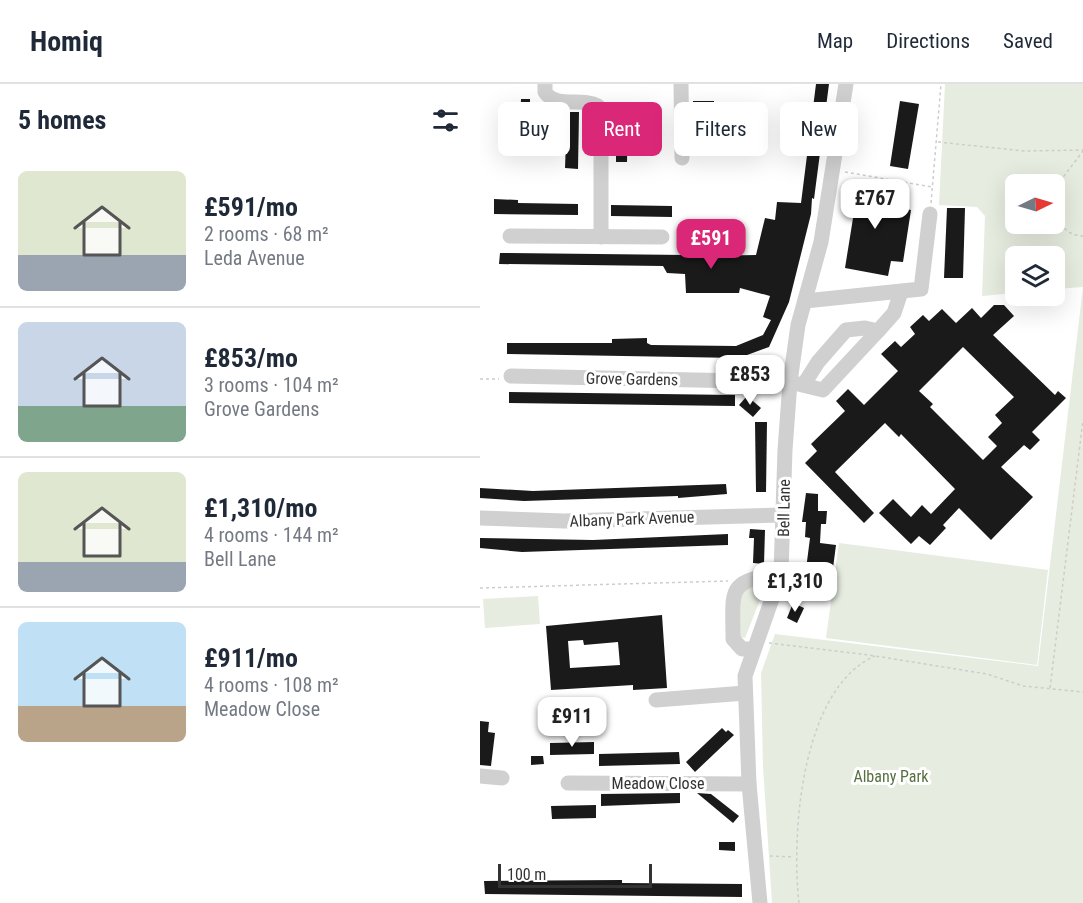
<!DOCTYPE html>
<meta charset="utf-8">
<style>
body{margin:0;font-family:"Roboto Condensed",sans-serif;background:#f6f6f7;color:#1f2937;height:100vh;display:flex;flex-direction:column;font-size:22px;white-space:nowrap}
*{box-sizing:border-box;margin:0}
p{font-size:20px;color:#747a83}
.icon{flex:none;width:33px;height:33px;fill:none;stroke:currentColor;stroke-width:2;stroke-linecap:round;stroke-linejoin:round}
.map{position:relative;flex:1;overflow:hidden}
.sheet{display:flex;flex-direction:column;background:#fff;width:480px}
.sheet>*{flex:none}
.guide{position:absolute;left:18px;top:18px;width:495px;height:54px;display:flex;gap:12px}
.needle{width:39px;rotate:85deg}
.fabs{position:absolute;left:525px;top:90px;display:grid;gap:12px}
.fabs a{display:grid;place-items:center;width:60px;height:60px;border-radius:9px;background:#fff;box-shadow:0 6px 24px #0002;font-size:30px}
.scale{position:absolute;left:18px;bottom:15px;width:154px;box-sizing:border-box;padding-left:6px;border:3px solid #333;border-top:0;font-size:16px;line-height:21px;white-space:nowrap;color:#333;-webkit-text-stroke:4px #fff;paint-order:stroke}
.price{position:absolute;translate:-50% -51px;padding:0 14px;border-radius:12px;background:#fff;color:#222;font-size:20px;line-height:39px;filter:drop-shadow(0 2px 3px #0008)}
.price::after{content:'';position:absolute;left:50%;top:36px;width:18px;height:14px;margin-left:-9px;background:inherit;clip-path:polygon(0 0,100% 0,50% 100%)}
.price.on{background:#db2777;color:#fff}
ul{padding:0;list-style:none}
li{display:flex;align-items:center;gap:18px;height:150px;padding:0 18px}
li+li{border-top:2px solid #e0e1e3}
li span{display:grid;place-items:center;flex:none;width:168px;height:120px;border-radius:9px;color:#555}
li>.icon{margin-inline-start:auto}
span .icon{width:72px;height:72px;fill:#fffc;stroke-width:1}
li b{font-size:26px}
h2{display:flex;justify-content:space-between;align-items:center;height:72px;padding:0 18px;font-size:26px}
.chip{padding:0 21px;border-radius:9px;background:#fff;box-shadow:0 6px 24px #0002;font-size:21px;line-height:54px}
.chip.on{background:#db2777;color:#fff}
header{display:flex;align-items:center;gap:36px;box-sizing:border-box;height:84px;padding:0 30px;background:#fff;border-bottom:2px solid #e0e1e3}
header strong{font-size:28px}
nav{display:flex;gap:33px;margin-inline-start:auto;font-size:21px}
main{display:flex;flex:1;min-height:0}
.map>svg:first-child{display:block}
.green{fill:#e6ecdf;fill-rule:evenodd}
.building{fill:#1a1a1a;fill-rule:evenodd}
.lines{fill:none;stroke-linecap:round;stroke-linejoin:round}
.path{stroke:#cdcdcd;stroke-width:1.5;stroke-dasharray:3 3;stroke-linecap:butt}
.minor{stroke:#d0d0d0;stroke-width:15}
.labels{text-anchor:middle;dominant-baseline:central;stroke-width:6;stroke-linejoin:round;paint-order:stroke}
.street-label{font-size:16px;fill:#333;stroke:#fff}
.park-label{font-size:16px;fill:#56703f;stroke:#fff}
</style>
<header>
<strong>Homiq</strong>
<nav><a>Map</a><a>Directions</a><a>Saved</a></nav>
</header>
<main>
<section class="sheet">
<h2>5 homes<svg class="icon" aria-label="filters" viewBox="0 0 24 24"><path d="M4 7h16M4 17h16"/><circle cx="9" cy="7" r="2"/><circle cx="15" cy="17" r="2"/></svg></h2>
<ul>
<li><span style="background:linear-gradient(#dfe7d0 70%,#9aa5b1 0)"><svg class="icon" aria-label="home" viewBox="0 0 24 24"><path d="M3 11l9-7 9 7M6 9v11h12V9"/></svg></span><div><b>£591/mo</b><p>2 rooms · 68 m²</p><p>Leda Avenue</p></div></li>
<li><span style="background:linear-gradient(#c9d6e8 70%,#7fa58c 0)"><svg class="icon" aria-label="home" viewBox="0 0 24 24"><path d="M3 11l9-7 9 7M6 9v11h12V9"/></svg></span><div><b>£853/mo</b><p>3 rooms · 104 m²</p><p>Grove Gardens</p></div></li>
<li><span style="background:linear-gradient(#dfe7d0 75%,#9aa5b1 0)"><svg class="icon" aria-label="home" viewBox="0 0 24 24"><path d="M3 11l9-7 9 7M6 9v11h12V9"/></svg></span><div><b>£1,310/mo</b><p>4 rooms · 144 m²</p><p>Bell Lane</p></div></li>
<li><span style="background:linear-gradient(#bfe0f5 70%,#b9a48a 0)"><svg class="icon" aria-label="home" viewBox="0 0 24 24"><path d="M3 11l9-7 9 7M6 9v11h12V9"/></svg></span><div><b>£911/mo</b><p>4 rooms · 108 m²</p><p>Meadow Close</p></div></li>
</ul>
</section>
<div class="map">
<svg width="603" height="819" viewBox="0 0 603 819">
<rect width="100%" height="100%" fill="#fff"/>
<g class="green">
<path d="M465,0H603V819H292L283,682L281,589L295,550L558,582L603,203L575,205L574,172H536L535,209L502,212L505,132L497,123L459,121ZM536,100H574V140H536Z"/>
<path d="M359,459L568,486L557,581L346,554Z"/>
<path d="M287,498L265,554L260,553L257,523L263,503Z"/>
<path d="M58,512L60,540L5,544L3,515Z"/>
</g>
<g class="building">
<path d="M336,0H349L334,115L332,114L331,130L309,218L289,263L259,274L27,270V259H132V255L167,254V259L171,261L256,262L283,251L291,236L283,233L290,212L260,204L259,209H206L205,190L187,189L183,182L19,180L20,169L206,171V139H220V172L276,171L285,134L295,136L297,118L321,119Z"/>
<path d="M41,15H50V26L62,27L61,40L40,39Z"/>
<rect x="213" y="17" width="21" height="25"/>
<path d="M420,17L439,20L428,85L410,82Z"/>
<path d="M136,23H148L147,78H136Z"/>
<path d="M87,28H99L98,85L85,84Z"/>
<path d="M365,99L411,107L408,122L431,126L423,178L411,177L408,192L365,184L374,128L361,125Z"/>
<path d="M14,115L38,116V119L98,120V131L14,130Z"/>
<path d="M131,121L192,122V133L131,132Z"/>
<path d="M467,124H485L483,194H464Z"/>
<path d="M514,221H524L534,232L513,251L575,311L578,307L586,314L552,348L560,356L550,366L544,361L521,383L553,413L511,456L479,424L463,441L466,444L450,461L439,452L431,460L399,429L413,415L431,433L442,421L451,430L475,405L421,350L419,353L405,339L355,388L394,429L384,439L325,379L337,367L331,360L365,327L356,317L368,305L384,321L418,287L401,270L415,257L421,263L435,250L430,243L443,231L449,237L462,225L476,239L492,224L501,234ZM483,263L534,313L515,331L522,339L508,353L517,362L503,376L450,323L453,320L439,307Z"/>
<path d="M29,308L255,311V322L29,319Z"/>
<path d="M267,312L281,324L273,333L259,321Z"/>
<path d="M275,338H287L286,408H276Z"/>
<path d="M246,400L247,410L198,414V412L44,417L0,414V404L53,407Z"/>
<path d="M326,409L338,410V427H347L346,440H341L340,459L356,461L350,507L338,506L339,495L325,493L330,454L325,453L326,438H322Z"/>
<path d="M270,445L285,446L284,480L273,479L274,454H269Z"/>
<path d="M248,450V461L42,468L0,464V454L113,456Z"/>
<path d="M313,519L324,524L317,539L307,534Z"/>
<path d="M182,531L187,604L153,606V601L71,606L66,542ZM103,556L104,561L138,558L140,581L90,584L88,557Z"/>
<path d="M0,637L9,638L8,648L15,649L11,682L0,681Z"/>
<path d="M242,644L246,648L248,646L254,651L215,688L206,678Z"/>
<path d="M114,658V670L70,671V659Z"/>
<path d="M199,668L200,680L119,682V670Z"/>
<path d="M51,672H63L64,680L51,681Z"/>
<path d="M200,709V719L121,722V710Z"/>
<path d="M217,709L231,710L259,732L253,739Z"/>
<path d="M116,721V734L72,735L71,722Z"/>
<path d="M239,758H255V767L239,766Z"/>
<path d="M142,796V799L262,800V813L5,810L4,797Z"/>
</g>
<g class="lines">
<g class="path">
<path d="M458,58L544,67L603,66"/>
<path d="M365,88L452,103"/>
<path d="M451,119L461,0"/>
<path d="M574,121L584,92L603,67"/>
<path d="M574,123C578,139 585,151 603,152"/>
<path d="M0,295H19"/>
<path d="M0,504L248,497"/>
<path d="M289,559L389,571L507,590L543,602L603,608"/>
<path d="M570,604L603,336"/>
<path d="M290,772L314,773"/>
<path d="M319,819C311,751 321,604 395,572"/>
</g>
<g class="minor">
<path d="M65,0V8C76,25 102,13 118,22L121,33V153"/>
<path d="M201,0L202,74"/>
<path d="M30,152L182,153"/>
<path d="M325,217L441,205L450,130"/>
<path d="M398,247L414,229L421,208"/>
<path d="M31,292L310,298L343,306L398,247L385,244L366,246L338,278L324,300"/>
<path d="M0,434L84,437L304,431"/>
<path d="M273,565H262L253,555C253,504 246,498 301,489"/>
<path d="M176,616L265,609"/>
<path d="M0,692L22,694"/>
<path d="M88,699L269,700"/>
<path d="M280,819L269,700L265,592L301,489L305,366L310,298L318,241L341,158L366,0"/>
</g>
</g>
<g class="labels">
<g class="street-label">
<text transform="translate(152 295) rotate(1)">Grove Gardens</text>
<text transform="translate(304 424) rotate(-89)">Bell Lane</text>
<text transform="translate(152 435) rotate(-2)">Albany Park Avenue</text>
<text x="178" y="699">Meadow Close</text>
</g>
<g class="park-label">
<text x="411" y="692">Albany Park</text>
</g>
</g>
</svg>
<div class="fabs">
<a><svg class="needle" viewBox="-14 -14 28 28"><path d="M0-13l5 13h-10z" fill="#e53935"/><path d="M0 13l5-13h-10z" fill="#747a83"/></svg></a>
<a><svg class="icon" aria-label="layers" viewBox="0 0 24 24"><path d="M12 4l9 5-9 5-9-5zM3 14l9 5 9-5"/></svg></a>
</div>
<div class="scale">100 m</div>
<b class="price" style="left:395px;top:146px">£767</b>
<b class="price on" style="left:231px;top:186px">£591</b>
<b class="price" style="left:270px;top:322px">£853</b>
<b class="price" style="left:315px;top:529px">£1,310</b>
<b class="price" style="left:92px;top:664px">£911</b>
<div class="guide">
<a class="chip">Buy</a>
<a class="chip on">Rent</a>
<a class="chip">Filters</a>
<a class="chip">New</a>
</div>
</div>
</main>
